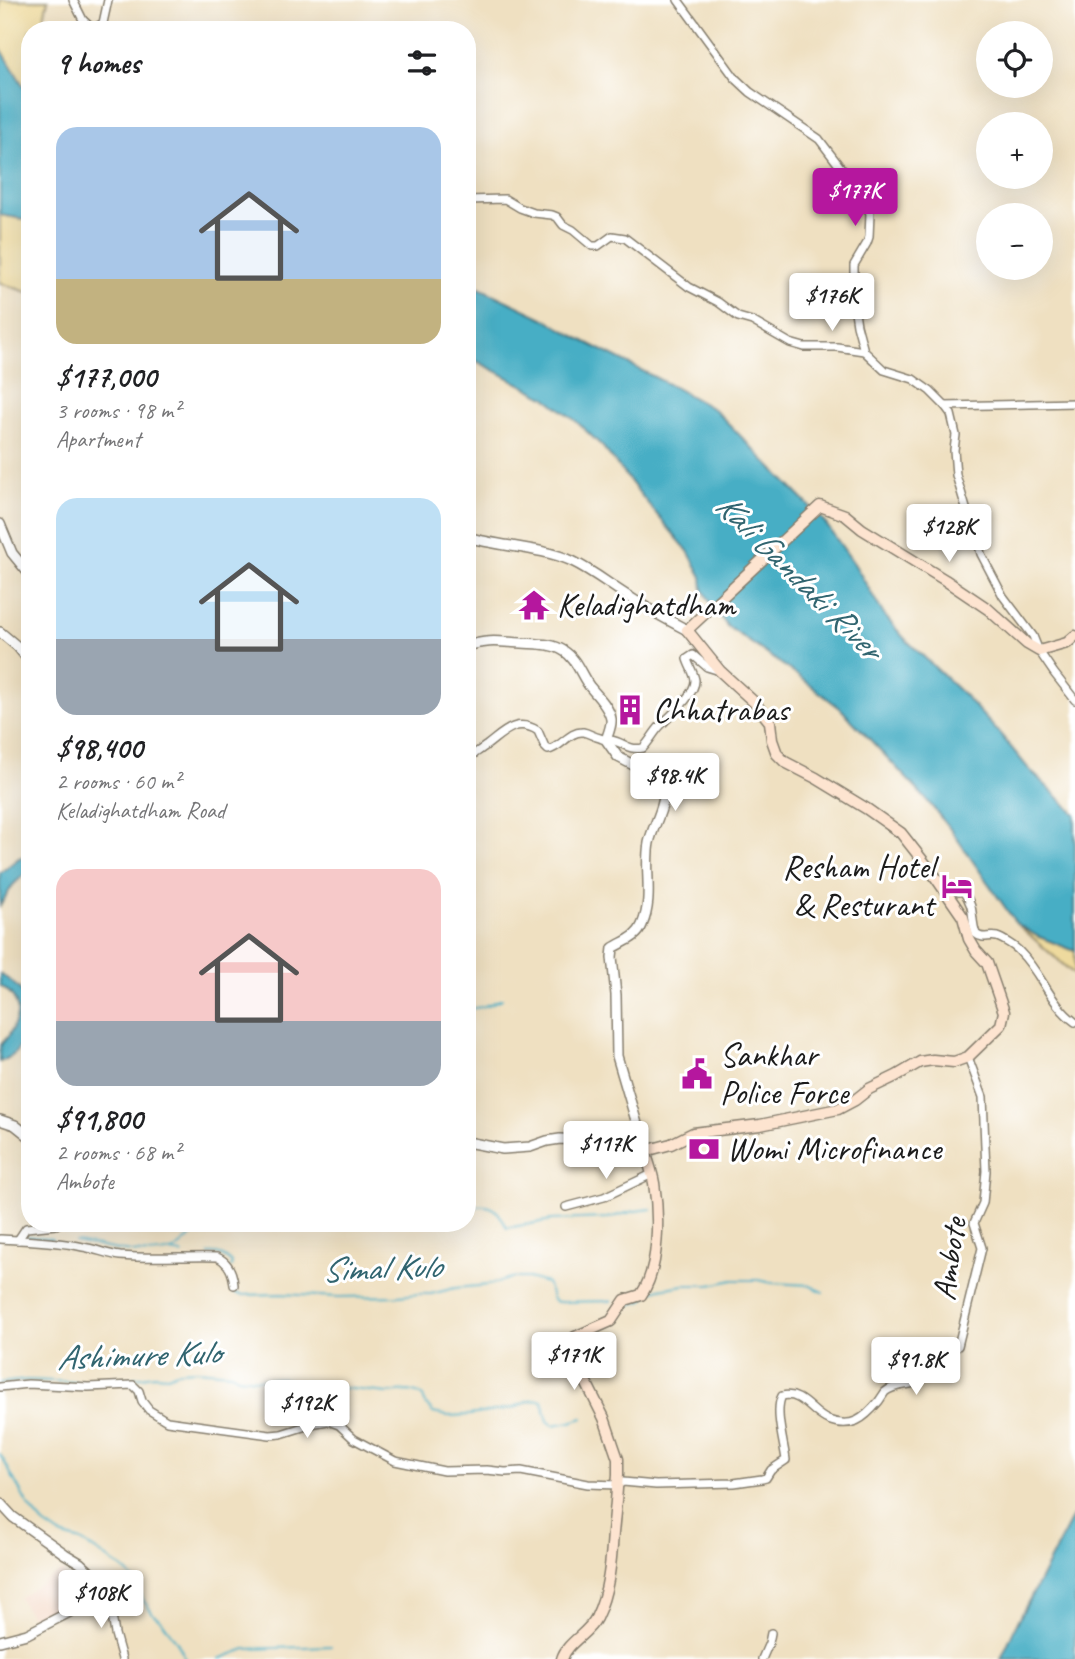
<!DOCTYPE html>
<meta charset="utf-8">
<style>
body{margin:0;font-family:Caveat,sans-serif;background:#f6f6f6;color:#202124;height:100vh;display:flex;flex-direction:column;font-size:26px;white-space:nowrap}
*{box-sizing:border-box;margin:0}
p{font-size:23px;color:#757577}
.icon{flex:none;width:38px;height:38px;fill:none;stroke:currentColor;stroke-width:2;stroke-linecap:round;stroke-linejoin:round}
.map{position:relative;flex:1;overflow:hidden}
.sheet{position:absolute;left:21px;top:21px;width:455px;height:1211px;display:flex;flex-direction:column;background:#fff;border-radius:28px;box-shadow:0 7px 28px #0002}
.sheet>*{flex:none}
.controls{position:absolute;left:976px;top:21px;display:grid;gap:14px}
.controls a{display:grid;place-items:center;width:77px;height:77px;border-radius:50%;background:#fff;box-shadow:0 7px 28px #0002;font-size:35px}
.price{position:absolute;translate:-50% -60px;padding:0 16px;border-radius:7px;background:#fff;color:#222;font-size:23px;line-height:46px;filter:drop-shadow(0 2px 4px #0008)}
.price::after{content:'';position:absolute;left:50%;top:42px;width:21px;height:16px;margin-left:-10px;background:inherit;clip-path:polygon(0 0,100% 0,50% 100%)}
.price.on{background:#b5179e;color:#fff}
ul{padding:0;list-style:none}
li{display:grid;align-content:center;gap:14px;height:371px;padding:0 35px}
li span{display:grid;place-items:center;height:217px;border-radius:21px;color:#555}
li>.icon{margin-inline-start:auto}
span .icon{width:126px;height:126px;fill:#fffc;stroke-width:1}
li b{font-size:30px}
h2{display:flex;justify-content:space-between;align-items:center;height:84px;padding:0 35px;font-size:30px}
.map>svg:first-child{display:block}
.built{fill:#f3d4bf}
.sand{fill:#eeda9e;stroke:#857b5d;stroke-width:2}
.water{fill:#46aec5;stroke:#316570;stroke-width:2}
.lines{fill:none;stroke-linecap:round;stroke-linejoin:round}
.stream{stroke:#46aec5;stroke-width:2}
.minor-casing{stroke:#867e6e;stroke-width:10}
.tertiary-casing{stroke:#867e6e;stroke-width:12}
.secondary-casing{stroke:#867e6e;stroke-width:13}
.minor{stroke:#fff;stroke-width:7}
.tertiary{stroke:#fff;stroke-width:9}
.secondary{stroke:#fde4d0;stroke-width:10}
.labels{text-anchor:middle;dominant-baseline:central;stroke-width:6;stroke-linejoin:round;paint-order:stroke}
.poi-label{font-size:33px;fill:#1c1c1c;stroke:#fff;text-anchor:start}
.street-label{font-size:33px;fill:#1c1c1c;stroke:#fff}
.water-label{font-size:35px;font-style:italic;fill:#316570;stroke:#fff}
</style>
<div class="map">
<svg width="1075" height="1659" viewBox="0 0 1075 1659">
<rect width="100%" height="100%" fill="#fff"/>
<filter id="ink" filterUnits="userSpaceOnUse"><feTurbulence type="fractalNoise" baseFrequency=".0143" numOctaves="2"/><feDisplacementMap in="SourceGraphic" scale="14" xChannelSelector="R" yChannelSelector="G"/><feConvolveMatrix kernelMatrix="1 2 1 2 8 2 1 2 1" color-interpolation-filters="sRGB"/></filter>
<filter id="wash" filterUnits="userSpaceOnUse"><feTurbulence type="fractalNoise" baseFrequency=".00686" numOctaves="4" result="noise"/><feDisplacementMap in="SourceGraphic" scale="28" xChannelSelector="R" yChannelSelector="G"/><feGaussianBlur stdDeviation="1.57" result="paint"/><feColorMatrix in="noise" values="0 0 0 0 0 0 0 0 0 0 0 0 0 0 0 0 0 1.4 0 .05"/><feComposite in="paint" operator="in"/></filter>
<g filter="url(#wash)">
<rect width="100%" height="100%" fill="#efe0c1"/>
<path class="built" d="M62,1571L78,1596L34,1622L19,1598Z"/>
<g class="sand">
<path d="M0,0H48L41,30H30V97L0,47Z"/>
<path d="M0,215L30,220V293L0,283Z"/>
<path d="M1016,923L1037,936L1075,951V975Z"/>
</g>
<g class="water">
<path d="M0,47L30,97V220L0,215Z"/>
<path d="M467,282L543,318L578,338L672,386L715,410L823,520L855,565L884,615L904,638L963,694L1001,735L1028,768L1075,814V951L1037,936L1016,923L951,830L926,799L863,732L840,708L797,675L727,626L710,602L703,589L702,577L688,551L654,511L602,446L576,421L545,397L467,356Z"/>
<path d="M30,854V869L13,885L0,906V873L19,858Z"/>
<path d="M0,974C10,980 23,990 27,1001C31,1014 24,1045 14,1054C11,1057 4,1060 0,1062C0,1057 0,1050 1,1045C3,1041 7,1039 9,1035C21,1015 22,999 0,985Z"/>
<path d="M1075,1513V1659H1001L1016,1625Z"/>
</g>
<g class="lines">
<g class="stream">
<path d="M467,1009L482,1007L502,999"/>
<path d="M467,1209C489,1201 498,1207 507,1228L552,1220L608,1218L635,1211L651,1209"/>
<path d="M25,1236L52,1239"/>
<path d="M75,1242C101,1245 156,1263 179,1247C188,1241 195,1231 203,1223"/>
<path d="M170,1252L183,1254"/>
<path d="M209,1254C219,1253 225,1256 232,1263L231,1267"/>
<path d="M232,1286L234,1293L242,1295L280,1294L339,1297L399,1296L418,1294H431L455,1288L489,1285L511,1278H528L547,1283L553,1300L557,1302L611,1301"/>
<path d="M629,1305L642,1301L650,1292L660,1289L684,1285H710L733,1280H759L772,1283L810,1285L823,1292"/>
<path d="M0,1383L27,1380L102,1383L154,1375L168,1376L179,1371L197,1370L231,1373L238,1377L257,1379L281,1378L299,1383L387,1393L409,1391L417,1393L423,1397L425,1403L433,1413L447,1416L470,1415L513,1408L529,1401L542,1400L548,1421L553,1425L571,1422L583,1418"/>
<path d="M0,1454L28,1505L44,1524L60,1535L81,1541L119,1566L128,1573L136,1583L143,1600L153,1614L162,1621L177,1642L186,1659"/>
<path d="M219,1659L246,1649L331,1646"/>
</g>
</g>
</g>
<g filter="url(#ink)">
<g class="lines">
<g class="minor-casing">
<g id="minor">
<path d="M73,0L83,20L93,29L103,23L108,0"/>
<path d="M678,0L735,78L750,92L819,139L854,185L870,213L869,237L867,243L854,265V305L857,325L864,351"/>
<path d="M467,200L505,199L520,208L534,213L552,215L557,217L563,225L573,230L592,246H598L612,236L625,238L689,287L718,302L738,317L752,321L790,343L804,347H837L864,351L884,370L913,379L930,391L945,406L951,414L956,435L954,450L956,475L968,515L976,533L981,554L1003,596L1033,636L1039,651L1054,673L1075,700"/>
<path d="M945,406L1075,403"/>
<path d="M467,759C474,754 480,750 487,745C503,733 516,717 538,731L545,747L548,750C561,748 569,731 583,732C589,733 594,737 600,738C603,740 607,739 611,740C624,742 627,751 643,748C650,741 654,732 661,725C670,716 696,694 695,680C694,673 689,666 687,659L693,655L707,667L720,671"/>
<path d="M959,892L963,891C976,908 970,917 976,934C983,940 988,935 997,937C1003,939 1016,947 1020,952C1042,974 1050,1004 1075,1022"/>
<path d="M566,1207L604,1197L652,1174"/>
<path d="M0,1239L18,1240L26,1228L56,1225L60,1223"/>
<path d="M18,1240C39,1241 61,1242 83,1247C95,1249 107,1254 120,1256C152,1259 185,1256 217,1257C229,1262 233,1274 234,1285"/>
<path d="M0,1387L28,1384L88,1387L133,1385L139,1391L142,1401L149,1410L167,1421L270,1435L281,1434L316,1423L328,1421L339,1425L354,1439L395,1461L444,1471L487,1470L505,1472L521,1471L588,1484L618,1485L623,1482L656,1485L734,1483L762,1479L766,1478L771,1470L786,1460C784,1443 774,1410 782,1396C802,1391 812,1414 828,1420C852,1429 864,1419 879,1401C881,1398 883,1395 885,1392C895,1383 910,1387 921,1380C928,1376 927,1369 931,1362C935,1356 940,1358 945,1355C950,1353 954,1349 958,1346L982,1248L974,1223L983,1203L986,1171L983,1097L968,1057"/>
<path d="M109,1597L115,1634L122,1659"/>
<path d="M762,1659L769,1643L771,1633"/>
</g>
</g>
<g class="tertiary-casing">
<g id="tertiary">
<path d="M0,524L12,553L30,575"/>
<path d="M467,537C501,547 540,547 572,561C593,571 611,586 631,598C649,610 668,620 687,630"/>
<path d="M0,632L18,647L30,662"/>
<path d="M467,646C489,639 500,642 522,643C536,644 552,643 564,651C577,659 581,676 590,687C597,695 609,707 611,719C612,725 608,734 606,740L618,757L658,778C666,784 666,792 663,802C660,816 652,829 649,843C644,870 654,898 642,925C637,938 624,941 613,948L612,957L616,995L617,1056L645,1151"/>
<path d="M0,1120L15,1125L30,1137"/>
<path d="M467,1141L472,1143L503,1149L530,1147L547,1141L560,1139L593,1141L640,1135"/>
<path d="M0,1503L13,1517L65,1554L80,1563L94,1576L109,1597L89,1602L27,1634L0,1641"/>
</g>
</g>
<g class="secondary-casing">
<path id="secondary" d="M562,1659C567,1642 588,1634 596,1618C609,1591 611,1563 613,1533C615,1513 617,1493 618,1474V1459L604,1418L574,1358C572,1350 569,1344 575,1337L611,1321L625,1300L641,1295C660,1268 659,1214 654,1183C652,1172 648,1161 645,1151L671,1144L693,1133L760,1125L838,1109L855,1100L869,1089L896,1076L920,1062L933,1060L954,1062L968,1057L1001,1025L1004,1012L987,963L976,951L969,939L963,917L934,875L901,833L867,809L816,778L785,762L777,754L772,740L770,722L754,702L720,671L687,630L820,506L845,515L862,529L945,580L988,609L1027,644L1039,651L1067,643L1075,636"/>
</g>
<use href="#minor" class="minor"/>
<use href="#tertiary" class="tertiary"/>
<use href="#secondary" class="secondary"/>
</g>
</g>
<defs>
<g id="temple-bare" transform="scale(2.415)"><path d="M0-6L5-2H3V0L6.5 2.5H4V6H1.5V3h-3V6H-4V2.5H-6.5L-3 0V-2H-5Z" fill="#b5179e" stroke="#fff" stroke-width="2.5" paint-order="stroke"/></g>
<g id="building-bare" transform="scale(2.415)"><path d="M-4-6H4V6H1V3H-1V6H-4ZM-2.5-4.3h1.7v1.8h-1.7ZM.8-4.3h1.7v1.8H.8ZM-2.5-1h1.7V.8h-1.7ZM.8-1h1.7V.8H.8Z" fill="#b5179e" stroke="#fff" stroke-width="2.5" paint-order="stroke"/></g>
<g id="hotel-bare" transform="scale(2.415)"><path d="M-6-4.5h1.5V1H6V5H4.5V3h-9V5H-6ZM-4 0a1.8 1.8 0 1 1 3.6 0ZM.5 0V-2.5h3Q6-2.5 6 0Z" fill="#b5179e" stroke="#fff" stroke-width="2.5" paint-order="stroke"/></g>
<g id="civic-bare" transform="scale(2.415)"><path d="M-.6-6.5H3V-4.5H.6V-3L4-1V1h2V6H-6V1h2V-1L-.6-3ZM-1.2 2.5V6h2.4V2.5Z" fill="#b5179e" stroke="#fff" stroke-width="2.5" paint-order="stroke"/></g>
<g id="bank-bare" transform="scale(2.415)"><path d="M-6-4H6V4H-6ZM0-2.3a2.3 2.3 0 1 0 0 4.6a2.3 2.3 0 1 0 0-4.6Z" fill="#b5179e" stroke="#fff" stroke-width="2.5" paint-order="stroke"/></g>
</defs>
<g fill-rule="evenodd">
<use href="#temple-bare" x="534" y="605"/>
<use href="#building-bare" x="630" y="710"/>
<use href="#hotel-bare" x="957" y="886"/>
<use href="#civic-bare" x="697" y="1074"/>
<use href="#bank-bare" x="704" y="1149"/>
</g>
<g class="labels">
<g class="poi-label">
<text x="557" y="605">Keladighatdham</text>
<text x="653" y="710">Chhatrabas</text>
<text x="934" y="867" text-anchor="end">Resham Hotel<tspan x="934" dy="38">&amp; Resturant</tspan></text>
<text x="720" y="1055">Sankhar<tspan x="720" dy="38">Police Force</tspan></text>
<text x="727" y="1149">Womi Microfinance</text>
</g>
<g class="street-label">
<text transform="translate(949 1259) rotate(-82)">Ambote</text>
</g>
<g class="water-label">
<text transform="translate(799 576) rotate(45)">Kali Gandaki River</text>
<text transform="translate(381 1268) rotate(-2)">Simal Kulo</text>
<text transform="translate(138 1355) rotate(-2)">Ashimure Kulo</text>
</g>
</g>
</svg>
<div class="controls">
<a><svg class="icon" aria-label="locate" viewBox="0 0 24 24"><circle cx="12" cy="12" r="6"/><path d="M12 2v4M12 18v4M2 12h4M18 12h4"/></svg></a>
<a>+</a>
<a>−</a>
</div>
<b class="price on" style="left:855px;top:228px">$177K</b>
<b class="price" style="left:832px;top:333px">$176K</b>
<b class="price" style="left:949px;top:564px">$128K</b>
<b class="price" style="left:675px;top:813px">$98.4K</b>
<b class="price" style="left:606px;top:1181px">$117K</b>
<b class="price" style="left:574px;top:1392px">$171K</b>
<b class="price" style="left:916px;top:1397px">$91.8K</b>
<b class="price" style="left:307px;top:1440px">$192K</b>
<b class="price" style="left:101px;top:1630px">$108K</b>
<section class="sheet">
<h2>9 homes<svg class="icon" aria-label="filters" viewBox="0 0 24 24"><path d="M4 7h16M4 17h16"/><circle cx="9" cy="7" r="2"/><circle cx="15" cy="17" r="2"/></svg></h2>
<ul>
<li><span style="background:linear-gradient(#a9c7e8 70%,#c2b280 0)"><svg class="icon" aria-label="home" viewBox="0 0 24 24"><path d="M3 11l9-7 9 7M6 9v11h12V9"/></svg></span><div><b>$177,000</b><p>3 rooms · 98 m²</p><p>Apartment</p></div></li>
<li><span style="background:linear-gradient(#bfe0f5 65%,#9aa5b1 0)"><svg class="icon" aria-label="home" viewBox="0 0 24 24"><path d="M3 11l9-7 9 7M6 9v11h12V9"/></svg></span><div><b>$98,400</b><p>2 rooms · 60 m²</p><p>Keladighatdham Road</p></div></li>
<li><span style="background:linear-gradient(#f6c9c9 70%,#9aa5b1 0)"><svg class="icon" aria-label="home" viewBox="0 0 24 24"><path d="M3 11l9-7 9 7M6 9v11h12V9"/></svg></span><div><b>$91,800</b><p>2 rooms · 68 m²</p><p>Ambote</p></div></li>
</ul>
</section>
</div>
